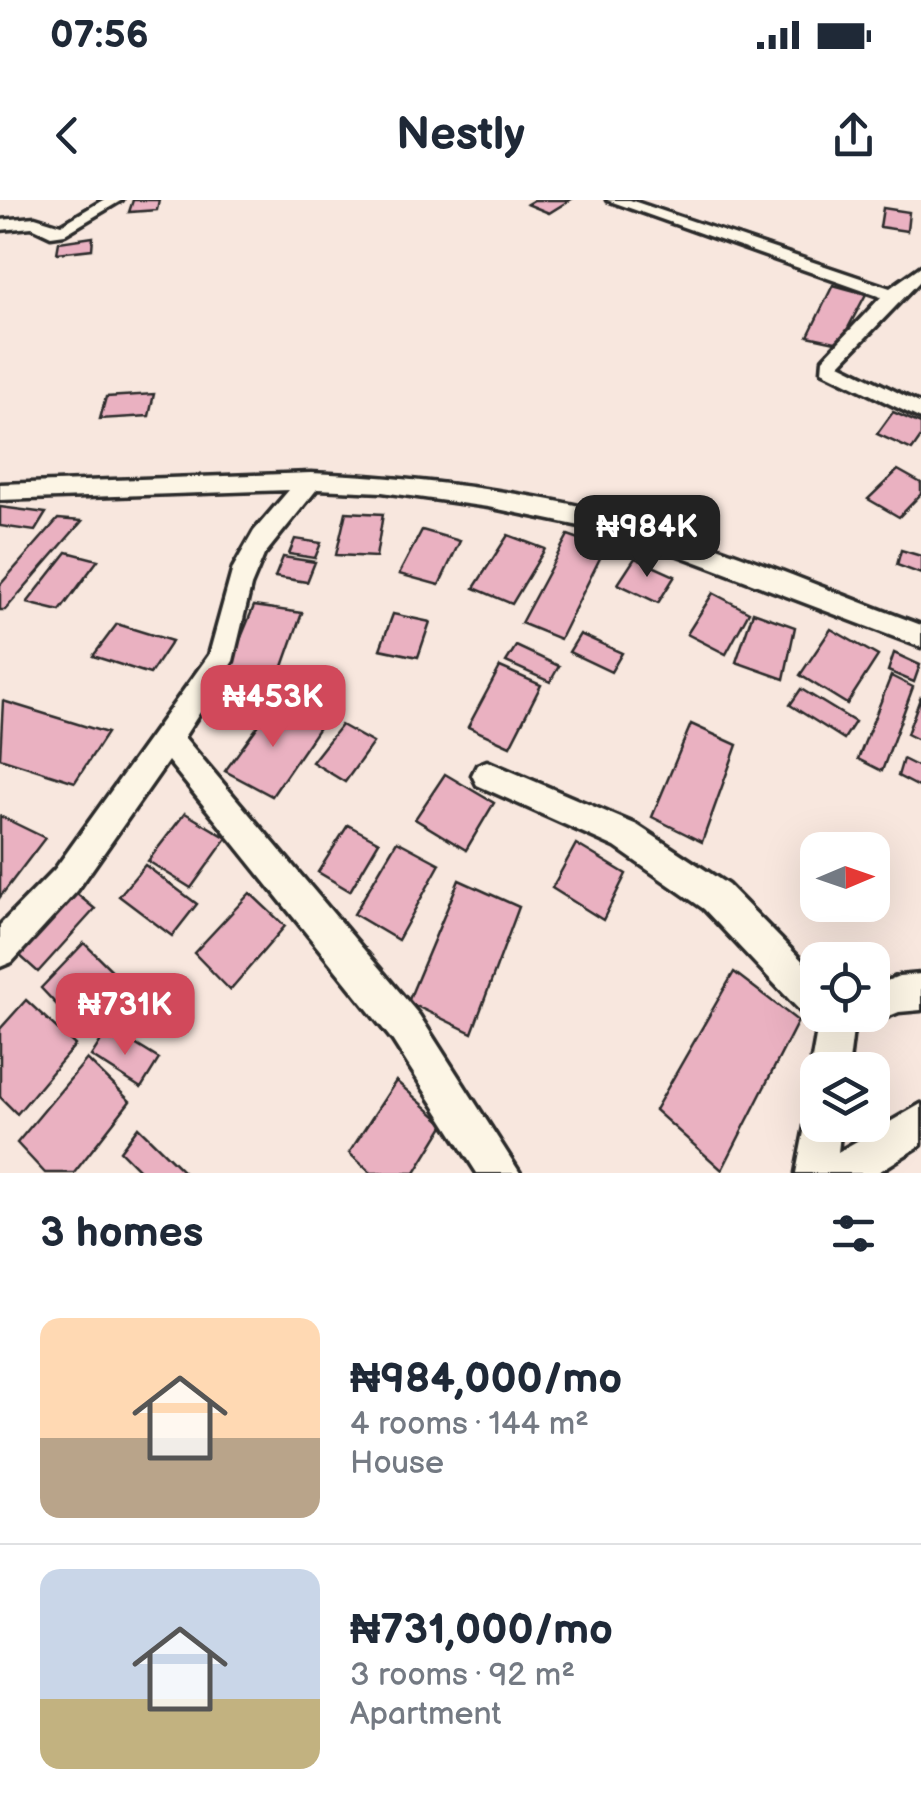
<!DOCTYPE html>
<meta charset="utf-8">
<style>
body{margin:0;font-family:"Balsamiq Sans",sans-serif;background:#f6f6f7;color:#1f2937;height:100vh;display:flex;flex-direction:column;font-size:38px;white-space:nowrap}
*{box-sizing:border-box;margin:0}
p{font-size:32px;color:#747a83}
.icon{flex:none;width:55px;height:55px;fill:none;stroke:currentColor;stroke-width:2;stroke-linecap:round;stroke-linejoin:round}
.map{position:relative;height:973px;overflow:hidden}
.side{display:flex;flex-direction:column;background:#fff;flex:1}
.side>*{flex:none}
.needle{width:65px;rotate:88deg}
.tools{position:absolute;left:800px;top:632px;display:grid;gap:20px}
.tools a{display:grid;place-items:center;width:90px;height:90px;border-radius:20px;background:#fff;box-shadow:0 10px 40px #0002;font-size:50px}
.price{position:absolute;translate:-50% -85px;padding:0 22px;border-radius:20px;background:#d1495b;color:#fff;font-size:32px;line-height:65px;filter:drop-shadow(0 2px 5px #0008)}
.price::after{content:'';position:absolute;left:50%;top:60px;width:30px;height:22px;margin-left:-15px;background:inherit;clip-path:polygon(0 0,100% 0,50% 100%)}
.price.selected{background:#222;color:#fff}
ul{padding:0;list-style:none}
li{display:flex;align-items:center;gap:30px;height:250px;padding:0 40px}
li+li{border-top:2px solid #e0e1e3}
li span{display:grid;place-items:center;flex:none;width:280px;height:200px;border-radius:20px;color:#555}
li>.icon{margin-inline-start:auto}
span .icon{width:120px;height:120px;fill:#fffc;stroke-width:1}
li b{font-size:42px}
h2{display:flex;justify-content:space-between;align-items:center;height:120px;padding:0 40px;font-size:42px}
.status{display:flex;justify-content:space-between;align-items:center;height:70px;padding:0 50px;background:#fff;direction:ltr}
.status svg{height:28px;fill:currentColor}
header{display:flex;justify-content:space-between;align-items:center;height:130px;padding:0 40px;background:#fff;font-size:45px;font-weight:700}
.map>svg:first-child{display:block}
.building{fill:#eab1c1;stroke:#2b2b2b;stroke-width:2.5}
.lines{fill:none;stroke-linecap:round;stroke-linejoin:round}
.minor-casing{stroke:#2b2b2b;stroke-width:7}
.minor{fill:#fcf5e5;fill-rule:evenodd}
</style>
<div class="status"><b>07:56</b><svg viewBox="0 0 49 12"><path d="M0 12V9h3v3zM5 12V6h3v6zM10 12V3h3v9zM15 12V0h3v12zM26 1h20v11H26zM47 4h2v5h-2z"/></svg></div>
<header><svg class="icon" aria-label="back" viewBox="0 0 24 24"><path d="M15 5l-7 7 7 7"/></svg>Nestly<svg class="icon" aria-label="share" viewBox="0 0 24 24"><path d="M12 15V3M7 8l5-5 5 5M5 13v7h14v-7"/></svg></header>
<div class="map">
<svg width="921" height="973" viewBox="0 0 921 973">
<rect width="100%" height="100%" fill="#f8e7de"/>
<filter id="ink" filterUnits="userSpaceOnUse"><feTurbulence type="fractalNoise" baseFrequency=".01" numOctaves="2"/><feDisplacementMap in="SourceGraphic" scale="20" xChannelSelector="R" yChannelSelector="G"/><feConvolveMatrix kernelMatrix="1 2 1 2 8 2 1 2 1" color-interpolation-filters="sRGB"/></filter>
<g filter="url(#ink)">
<g class="building">
<path d="M133,0H159L157,10L129,12Z"/>
<path d="M534,0H570L549,13L527,4Z"/>
<path d="M883,8L909,12L907,31L880,27Z"/>
<path d="M93,37L92,49L57,53L59,42Z"/>
<path d="M833,85L866,94L840,143L808,136Z"/>
<path d="M154,194L149,216L100,219L106,197Z"/>
<path d="M893,212L921,224V237L912,250L877,234Z"/>
<path d="M898,270L921,283V294L899,317L868,299Z"/>
<path d="M0,307L46,313L35,331L0,326Z"/>
<path d="M346,312L383,314L376,357L336,355Z"/>
<path d="M58,319L82,321L5,410H0V385Z"/>
<path d="M422,330L460,341L439,385L399,374Z"/>
<path d="M508,335L545,349L512,404L474,388Z"/>
<path d="M568,335L605,348L560,439L521,423Z"/>
<path d="M295,339L321,343L315,358L289,354Z"/>
<path d="M901,350L921,356V374L897,365Z"/>
<path d="M67,352L98,360L60,411L27,403Z"/>
<path d="M283,357L315,362L307,382L275,377Z"/>
<path d="M635,358L675,376L658,403L618,384Z"/>
<path d="M713,393L749,412L726,454L687,434Z"/>
<path d="M254,406L302,413L275,489L223,481Z"/>
<path d="M753,412L795,427L784,479L736,462Z"/>
<path d="M393,414L430,422L418,457L380,449Z"/>
<path d="M117,424L172,441L150,474L93,456Z"/>
<path d="M831,429L878,456L847,504L800,475Z"/>
<path d="M580,434L622,453L611,472L569,452Z"/>
<path d="M516,446L559,466L550,482L506,462Z"/>
<path d="M894,453L920,465L914,482L888,471Z"/>
<path d="M500,467L541,485L510,546L468,527Z"/>
<path d="M891,476L913,487L882,571L858,559Z"/>
<path d="M801,489L855,522L844,539L790,505Z"/>
<path d="M921,496V541L907,534Z"/>
<path d="M3,501L107,533L75,582L0,558Z"/>
<path d="M274,504L320,526L272,596L225,571Z"/>
<path d="M691,524L737,545L702,642L652,617Z"/>
<path d="M341,525L373,543L345,582L312,562Z"/>
<path d="M903,559L921,568V588L898,576Z"/>
<path d="M445,574L494,603L466,650L415,619Z"/>
<path d="M185,613L227,638L191,688L148,661Z"/>
<path d="M0,616L45,638L0,697Z"/>
<path d="M348,625L379,642L350,691L318,672Z"/>
<path d="M397,641L440,664L398,740L354,714Z"/>
<path d="M576,644L626,674L603,720L552,688Z"/>
<path d="M145,665L197,704L172,736L119,696Z"/>
<path d="M459,680L519,707L472,833L408,802Z"/>
<path d="M66,685L95,709L38,772L9,746Z"/>
<path d="M250,693L285,726L230,790L194,753Z"/>
<path d="M84,743L130,788L87,837L41,788Z"/>
<path d="M734,772L798,821L722,970L655,910Z"/>
<path d="M26,800L75,845L17,914L0,897V829Z"/>
<path d="M109,828L159,859L141,888L91,856Z"/>
<path d="M87,859L130,901L74,973H45L17,943Z"/>
<path d="M396,881L445,924L415,973H371L349,953Z"/>
<path d="M138,927L185,973H142L120,951Z"/>
</g>
<g class="lines">
<g class="minor-casing">
<g id="minor">
<path d="M103,0H122L65,34L51,36L32,27L0,30V20L35,17L61,25Z"/>
<path d="M607,0H630L890,88L921,66V80L840,164L921,204V219L822,171L823,159L881,97Z"/>
<path d="M311,273C413,277 536,292 635,320C731,348 826,390 921,425V447L628,336L488,307L382,292L317,289L264,355L251,386L233,461L184,537L419,815L520,973H477L393,841L168,561L77,691L12,762L0,767V725L55,669L209,455L233,368L254,331L289,290L0,300V284Z"/>
<path d="M487,561L637,625L728,685L818,777V815H851L854,822L848,870H818L816,883L810,870L819,820L805,816L704,709L615,647L477,585L472,575L477,565Z"/>
<path d="M921,774V810L899,812L872,823L859,818L872,815V787L899,776Z"/>
<path d="M921,904V945L877,973H796L808,911L818,908V925H841L838,952Z"/>
</g>
</g>
<use href="#minor" class="minor"/>
</g>
</g>
</svg>
<div class="tools">
<a><svg class="needle" viewBox="-14 -14 28 28"><path d="M0-13l5 13h-10z" fill="#e53935"/><path d="M0 13l5-13h-10z" fill="#747a83"/></svg></a>
<a><svg class="icon" aria-label="locate" viewBox="0 0 24 24"><circle cx="12" cy="12" r="6"/><path d="M12 2v4M12 18v4M2 12h4M18 12h4"/></svg></a>
<a><svg class="icon" aria-label="layers" viewBox="0 0 24 24"><path d="M12 4l9 5-9 5-9-5zM3 14l9 5 9-5"/></svg></a>
</div>
<b class="price selected" style="left:647px;top:380px">₦984K</b>
<b class="price" style="left:273px;top:550px">₦453K</b>
<b class="price" style="left:125px;top:858px">₦731K</b>
</div>
<section class="side">
<h2>3 homes<svg class="icon" aria-label="filters" viewBox="0 0 24 24"><path d="M4 7h16M4 17h16"/><circle cx="9" cy="7" r="2"/><circle cx="15" cy="17" r="2"/></svg></h2>
<ul>
<li><span style="background:linear-gradient(#ffd9b3 60%,#b9a48a 0)"><svg class="icon" aria-label="home" viewBox="0 0 24 24"><path d="M3 11l9-7 9 7M6 9v11h12V9"/></svg></span><div><b>₦984,000/mo</b><p>4 rooms · 144 m²</p><p>House</p></div></li>
<li><span style="background:linear-gradient(#c9d6e8 65%,#c2b280 0)"><svg class="icon" aria-label="home" viewBox="0 0 24 24"><path d="M3 11l9-7 9 7M6 9v11h12V9"/></svg></span><div><b>₦731,000/mo</b><p>3 rooms · 92 m²</p><p>Apartment</p></div></li>
</ul>
</section>
